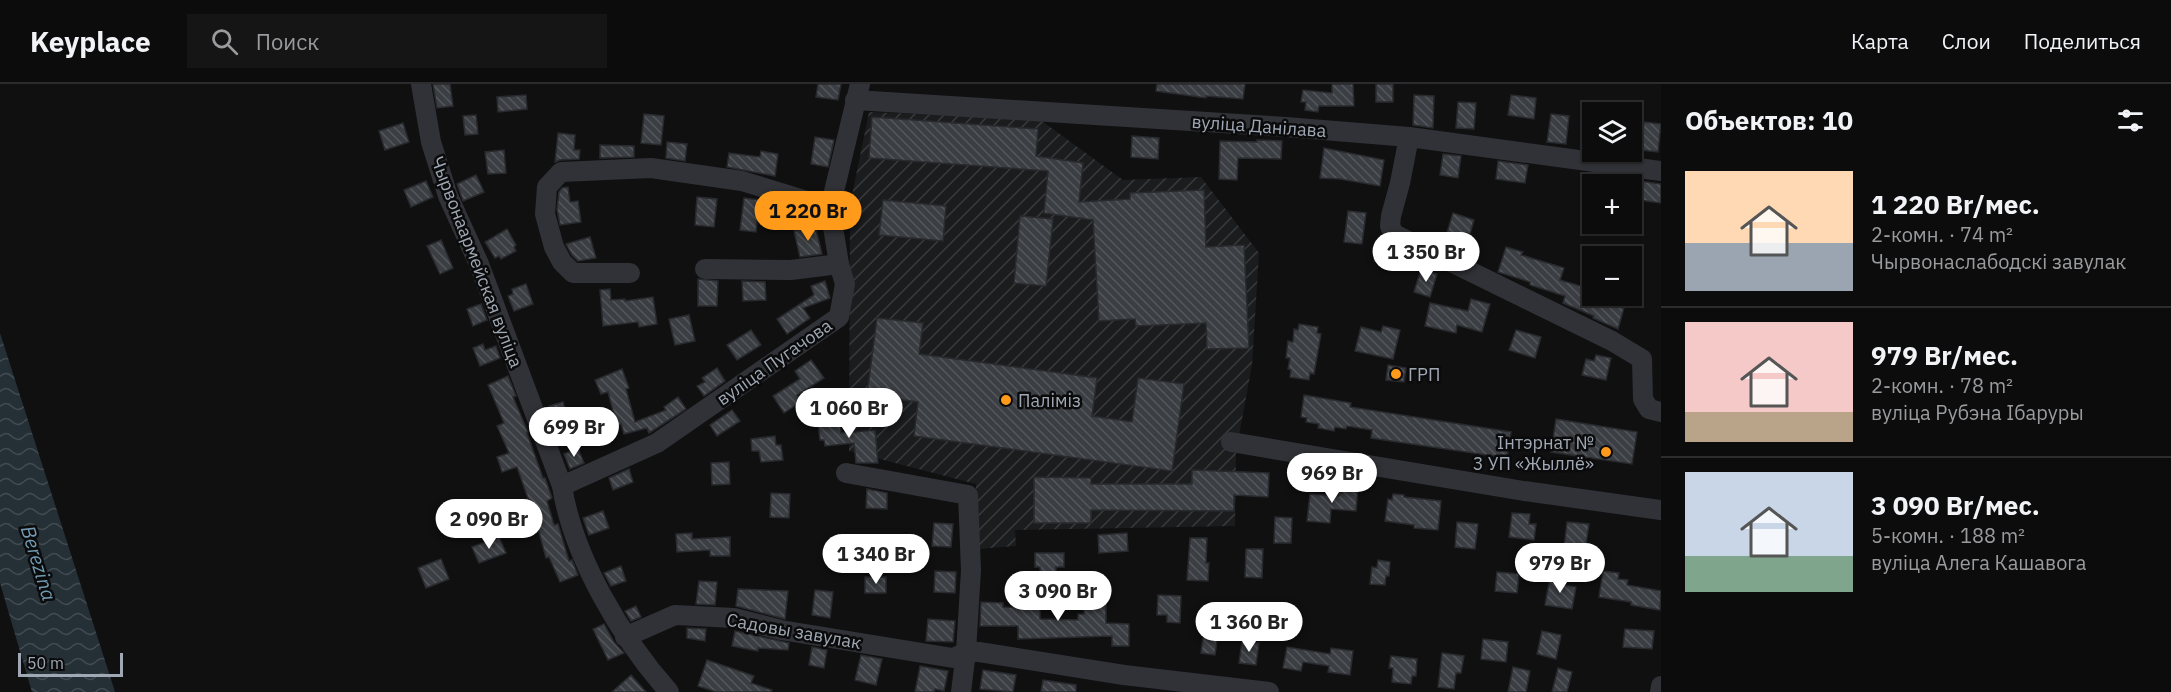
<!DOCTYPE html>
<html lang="ru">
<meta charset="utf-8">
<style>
body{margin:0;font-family:"IBM Plex Sans",sans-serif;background:#151516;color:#f1f3f6;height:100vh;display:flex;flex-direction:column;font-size:22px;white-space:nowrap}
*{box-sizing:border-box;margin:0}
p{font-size:20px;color:#9a9b9d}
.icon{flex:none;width:33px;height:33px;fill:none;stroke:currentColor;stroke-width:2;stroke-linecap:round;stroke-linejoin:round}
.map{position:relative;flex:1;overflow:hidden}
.sheet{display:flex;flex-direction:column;background:#0c0c0d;width:510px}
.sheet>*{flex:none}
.fabs{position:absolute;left:1582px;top:18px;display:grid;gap:12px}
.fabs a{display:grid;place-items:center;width:60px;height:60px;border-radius:0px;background:#0c0c0d;box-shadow:0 2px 4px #0004,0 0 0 2px #2c2c2e;font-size:30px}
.scale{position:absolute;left:18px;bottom:15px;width:105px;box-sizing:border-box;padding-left:6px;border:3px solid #9fa8b4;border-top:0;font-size:16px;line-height:21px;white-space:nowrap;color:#9fa8b4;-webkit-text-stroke:4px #0b0b0c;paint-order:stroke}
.price{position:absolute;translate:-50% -51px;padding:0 14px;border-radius:21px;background:#fff;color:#222;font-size:20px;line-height:39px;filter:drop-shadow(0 2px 3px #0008)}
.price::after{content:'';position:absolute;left:50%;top:36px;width:18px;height:14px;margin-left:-9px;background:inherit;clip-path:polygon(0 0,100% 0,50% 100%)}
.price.active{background:#ff9a1a;color:#111}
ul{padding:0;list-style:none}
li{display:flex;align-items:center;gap:18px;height:150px;padding:0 24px}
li+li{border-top:2px solid #2c2c2e}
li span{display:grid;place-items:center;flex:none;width:168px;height:120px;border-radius:0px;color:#555}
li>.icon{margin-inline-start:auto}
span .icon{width:72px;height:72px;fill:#fffc;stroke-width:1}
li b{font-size:26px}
h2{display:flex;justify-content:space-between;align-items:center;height:72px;padding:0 24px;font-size:26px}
header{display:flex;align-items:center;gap:36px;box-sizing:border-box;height:84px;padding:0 30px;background:#0c0c0d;border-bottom:2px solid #2c2c2e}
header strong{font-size:28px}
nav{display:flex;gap:33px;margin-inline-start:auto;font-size:21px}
.search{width:420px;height:54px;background:#151516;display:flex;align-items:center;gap:15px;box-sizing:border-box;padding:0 21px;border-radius:0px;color:#9a9b9d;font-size:22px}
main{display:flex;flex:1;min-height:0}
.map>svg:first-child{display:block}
.industrial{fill:url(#industrial-furrows)}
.water{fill:url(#water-waves)}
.building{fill:url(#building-back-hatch);stroke:#292a2e;stroke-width:1.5}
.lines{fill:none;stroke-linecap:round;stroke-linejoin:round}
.minor{stroke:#303237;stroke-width:20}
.poi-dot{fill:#ff9a1a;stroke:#0b0b0c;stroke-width:2}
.labels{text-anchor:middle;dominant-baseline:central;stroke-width:5;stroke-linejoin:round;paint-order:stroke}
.street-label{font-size:18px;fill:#9fa8b4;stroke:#0b0b0c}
.poi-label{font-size:18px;fill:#9fa8b4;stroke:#0b0b0c;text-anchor:start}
.water-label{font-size:20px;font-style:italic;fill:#729bb3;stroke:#0b0b0c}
</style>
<header>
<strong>Keyplace</strong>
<div class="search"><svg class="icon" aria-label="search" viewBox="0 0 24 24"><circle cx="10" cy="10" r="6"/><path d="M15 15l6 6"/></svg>Поиск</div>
<nav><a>Карта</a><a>Слои</a><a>Поделиться</a></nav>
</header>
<main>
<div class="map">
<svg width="1661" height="608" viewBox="0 0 1661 608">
<defs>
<pattern id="industrial-furrows" width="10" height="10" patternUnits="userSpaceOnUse" patternTransform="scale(1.5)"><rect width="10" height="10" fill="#1b1c1e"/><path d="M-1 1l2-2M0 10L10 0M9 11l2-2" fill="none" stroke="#393a3c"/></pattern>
<pattern id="water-waves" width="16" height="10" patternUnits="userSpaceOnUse" patternTransform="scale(1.5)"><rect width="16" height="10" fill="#253036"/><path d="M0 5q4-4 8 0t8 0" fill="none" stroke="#414b51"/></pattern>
<pattern id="building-back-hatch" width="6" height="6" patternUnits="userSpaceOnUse" patternTransform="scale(1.5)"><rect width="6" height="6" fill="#3b3e42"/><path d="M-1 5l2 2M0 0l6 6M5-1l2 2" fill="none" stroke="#54575b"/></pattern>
</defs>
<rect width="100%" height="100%" fill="#101011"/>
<path class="industrial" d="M869,28L1039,35L1123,96L1201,93L1259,169L1252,281L1236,368L1235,442L1015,446L1016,462L978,465L976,400L849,367L850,121Z"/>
<path class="water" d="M0,249L109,589L115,608H32L0,499Z"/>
<g class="building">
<path d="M433,0H450L453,22L437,24Z"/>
<path d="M818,0H841L838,16L816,13Z"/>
<path d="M1157,0H1245L1243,15L1206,12V14L1156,7Z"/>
<path d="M1332,0H1353L1354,22H1319L1318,28L1305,26L1306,18H1301L1303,6L1332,9Z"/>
<rect x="1376" y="0" width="17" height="18"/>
<path d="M526,11L527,25L498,28L497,13Z"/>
<path d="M1414,11L1434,12L1433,44L1413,41Z"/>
<path d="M1511,11L1536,14L1534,35L1508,31Z"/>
<path d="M1458,18L1476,19L1474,45L1456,44Z"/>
<path d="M644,30L664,32L661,61L641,59Z"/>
<path d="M1551,30L1569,32L1566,60L1547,58Z"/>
<path d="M476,31L478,50L465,51L463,32Z"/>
<path d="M872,33L1038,45L1036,72L1083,79L1079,118L1130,115V109L1204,106L1206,163L1244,161L1249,264L1207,265L1206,239L1136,242L1135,235L1099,237L1093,136L1044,129L1048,87L869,74Z"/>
<path d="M1644,38L1661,40L1658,68L1641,66Z"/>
<path d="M403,39L409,58L385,66L379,47Z"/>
<path d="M558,49L575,51L574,66H580L579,75L560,76L555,78Z"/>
<path d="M1132,52L1159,54L1158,75L1131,73Z"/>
<path d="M815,53L834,56L828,83L811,80Z"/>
<path d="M1257,56L1282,57L1281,75L1238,74L1237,96L1219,95L1220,57L1257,58Z"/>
<path d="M667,58L687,60L685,77L666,74Z"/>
<path d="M600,61L634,62V73L600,74Z"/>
<path d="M1324,64L1384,76L1380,102L1340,95L1320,94Z"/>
<path d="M504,66L506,89L488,90L485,68Z"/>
<path d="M761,67L778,70L775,92L727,83L729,69L760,73Z"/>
<path d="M1443,70L1461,72L1458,94L1440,91Z"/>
<path d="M1498,77L1528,81L1525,99L1496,95Z"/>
<path d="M476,91L484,108L463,117L457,100Z"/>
<path d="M1632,96L1661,100V119L1632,115Z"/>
<path d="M426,97L433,113L411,123L404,106Z"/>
<path d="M568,103L570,118L578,117L581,138L560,141L557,125L559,108L562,104Z"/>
<path d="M697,113L717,115L714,143L695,141Z"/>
<path d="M744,114L759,116L756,148L740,146Z"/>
<path d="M883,116L946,122L943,157L879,151Z"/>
<path d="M1348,127L1366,129L1362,160L1344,158Z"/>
<path d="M1453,129L1474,136L1470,150L1465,149L1462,161L1445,155Z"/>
<path d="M1020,132L1053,135L1046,202L1014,199Z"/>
<path d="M815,142L822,170L800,173L794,147Z"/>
<path d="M507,145L516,161L514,163L516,167L501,175L499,172L495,174L485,158Z"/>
<path d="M590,153L596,174L578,177L572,171L566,160Z"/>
<path d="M441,156L453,184L440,190L427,162Z"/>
<path d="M1380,157L1403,168L1399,184L1374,177Z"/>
<path d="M1506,163L1523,168L1521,171L1564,184L1560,196L1587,204L1585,212H1608L1626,217L1618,245L1593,234L1594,232L1563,219L1565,212L1530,201V198L1498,188Z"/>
<path d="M1421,185L1437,190L1430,213L1414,208Z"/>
<path d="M698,195L718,197L717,222H698Z"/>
<path d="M742,197L765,198L766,216L743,217Z"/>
<path d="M825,197L830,214L803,224L810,234L787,250L777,235L814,211L811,202Z"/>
<path d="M526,200L533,220L514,227L508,212L513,210L512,205Z"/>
<path d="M610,205L611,216L625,215V217L653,213L657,240L639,243L638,238L603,242L600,206Z"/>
<path d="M1471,215L1490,220L1482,248L1457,241L1456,249L1425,242L1430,219L1468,227Z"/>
<path d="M481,220L487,236L473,242L467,225Z"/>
<path d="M689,231L695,257L675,261L669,235Z"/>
<path d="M877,234L923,239L919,270L1097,294L1092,332L1132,338L1138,294L1184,300L1172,387L914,352L918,318L867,311Z"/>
<path d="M1299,240L1318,243L1317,249L1321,250L1314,290L1310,289L1309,296L1290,293L1291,286L1288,285L1290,274H1286L1288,257L1293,258L1294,245L1298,246Z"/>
<path d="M1383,242L1400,246L1393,275L1355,267L1361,243L1381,248Z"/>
<path d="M751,246L761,261L737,276L727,261Z"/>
<path d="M1516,246L1541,253L1535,274L1509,266Z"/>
<path d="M483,260L485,266L496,262L500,274L480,282L473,264Z"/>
<path d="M1596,271L1611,274L1606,296L1582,291L1586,275L1594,277Z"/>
<path d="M811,276L824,294L797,311L799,319L784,329L773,312L800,295L795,287Z"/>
<path d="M1388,281L1406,284L1404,298L1386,296Z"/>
<path d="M717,284L725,297L704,312L697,302L705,298L702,294Z"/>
<path d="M622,285L629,304L626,305L635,338L666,326L664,323L678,313L686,325L649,349L647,344L624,350L621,340L617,342L608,308L601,310L595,296Z"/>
<path d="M508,292L516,312L513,313L528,348L527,349L543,394H545L552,414L547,417L554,441L558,440L569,477L572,476L578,491L560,498L549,473L546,474L532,422L531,423L517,383L502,388L497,373L509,369L497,342L504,339L488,301Z"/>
<path d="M1304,311L1351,319L1350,323L1511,348L1507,374L1371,354L1372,346L1347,342L1346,345L1335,343L1334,347L1318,344L1319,340L1306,338L1307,334L1301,333Z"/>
<path d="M563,318L569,338L555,342L549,322Z"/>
<path d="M732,326L740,337L717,352L710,341Z"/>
<path d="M840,330L841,349L875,346L878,379H856L854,359L825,362L824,356H820L817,332Z"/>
<path d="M1556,335L1637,348L1632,380L1551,368Z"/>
<path d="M775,352L776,361H781L783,376L761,378L759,367H752L751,355Z"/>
<path d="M578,364L584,379L570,385L564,370Z"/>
<path d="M729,378L730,400L712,401L711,379Z"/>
<path d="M629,385L633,398L613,406L609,394Z"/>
<path d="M1192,386L1269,389L1268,413L1234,411V427L1091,426V439H1034V393L1091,394V400H1192Z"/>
<path d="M1343,400L1358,401L1356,427L1331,425L1330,439L1307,437L1310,410L1339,412V408L1342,409Z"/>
<path d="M867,405L887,409V425L866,424Z"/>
<path d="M771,409L790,410L789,434L770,433Z"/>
<path d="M1393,410L1404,411V413L1441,417L1438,446L1414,444V441L1385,437L1388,415L1392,416Z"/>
<path d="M603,427L609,444L589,451L583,434Z"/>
<path d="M1512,429L1530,430L1529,440H1536L1534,456L1509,453Z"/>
<path d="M1275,433L1292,434L1291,459H1274Z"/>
<path d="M1457,438L1478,440L1475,465L1455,463Z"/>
<path d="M1567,438L1589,440L1585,467L1564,464Z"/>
<path d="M934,439L953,440L951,463L932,462Z"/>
<path d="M692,449V455L730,453V472H710V466L677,468L676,450Z"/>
<path d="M1127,449L1128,467L1099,469L1098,451Z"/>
<path d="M499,453L506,469L479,479L472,463Z"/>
<rect x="830" y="454" width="23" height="22"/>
<path d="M1190,454H1207L1206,479H1209L1208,497L1187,496Z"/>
<path d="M1246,465H1263L1262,494L1245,493Z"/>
<path d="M1035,469H1064V483H1056V495L1040,494V483H1035Z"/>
<path d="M441,475L449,495L426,504L418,484Z"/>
<path d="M1378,476L1390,478L1389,492H1386L1385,501L1370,500L1372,483L1377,484Z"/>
<path d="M621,482L626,497L611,502L604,489Z"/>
<path d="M935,487L956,488L955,509L934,508Z"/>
<path d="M1603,487L1619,489L1618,495L1628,496L1627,501L1661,507L1660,526L1631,521V518L1599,513Z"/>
<path d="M1497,488L1519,490L1517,509L1495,507Z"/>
<rect x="865" y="493" width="21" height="16"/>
<path d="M1550,493L1565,496L1564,501L1576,503L1572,525L1545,521Z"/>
<path d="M699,497L717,498L715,521L696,520Z"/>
<path d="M738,505L788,507L785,535L736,522Z"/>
<path d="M815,506L833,508L830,534L812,531Z"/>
<path d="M1084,509H1106V539L1129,540V562H1112V552L1018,555V542H980L981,518L1003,519V523L1040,524V535L1078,536V530H1084Z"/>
<path d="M1158,511L1181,512L1180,539L1167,538V531H1157Z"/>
<path d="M636,522L641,533L631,537L625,527Z"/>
<path d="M928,535L955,537L953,558L926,557Z"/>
<path d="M604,540L614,558L624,569L608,576L593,545Z"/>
<path d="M1205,540L1219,543L1215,571L1201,569Z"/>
<path d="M687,544L706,545L705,557L687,554Z"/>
<path d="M1625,545L1654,547L1652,565L1623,563Z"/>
<path d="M735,547L789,559L788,566L758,564V567L732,562Z"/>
<path d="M1542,547L1561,551L1556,575L1537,570Z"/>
<path d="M1483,555L1508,558L1506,578L1481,575Z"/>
<path d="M1242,557L1259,559L1256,581L1239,579Z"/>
<path d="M812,563L827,566L824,584L809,581Z"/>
<path d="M1287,563L1330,570L1331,564L1353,567L1350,591L1328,588L1329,582L1303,578L1301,587L1283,584Z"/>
<path d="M1442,569L1464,572L1461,589H1456L1454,605L1438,603Z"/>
<path d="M861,571L882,575L876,601L855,596Z"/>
<path d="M1391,572L1417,575L1416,592H1412L1411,600L1392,598L1393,584H1389Z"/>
<path d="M707,576L754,592L751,599L772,606L771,608H716L698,602Z"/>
<path d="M920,582L948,587L944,607L935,605L934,608H915Z"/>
<path d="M1513,583L1530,587L1526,608H1508Z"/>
<path d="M1558,584L1572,588L1567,608H1552Z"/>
<path d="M983,586L1016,591L1013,608L980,605Z"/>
<path d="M631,591L646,608H612Z"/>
<path d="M1043,596L1076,601V608H1041Z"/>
</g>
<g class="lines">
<g class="minor">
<path d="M421,0L431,58L448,112L479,180L562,402C573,473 622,555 669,608"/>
<path d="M855,16L1286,43L1409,53L1661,87"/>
<path d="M1409,53L1400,99L1391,132L1390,142L1394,150L1612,257L1642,275L1643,315L1649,325L1661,328"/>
<path d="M705,185L791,186L839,180"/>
<path d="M630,189H573L562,178L554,163L545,130L547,103L561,88L651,84L742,97L830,124"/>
<path d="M1231,358L1524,407L1661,426"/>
<path d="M846,389L968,411L971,486L966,568L961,608"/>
<path d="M562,402L657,359L839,233L845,200L839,180L830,124L860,0"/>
<path d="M625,553L675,531L734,534L781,546L953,574L966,568H979L1124,591L1269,608"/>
<path d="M1660,608L1661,602"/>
</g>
</g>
<g class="poi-dot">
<circle cx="1396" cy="290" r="6"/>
<circle cx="1006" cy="316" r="6"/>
<circle cx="1606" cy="368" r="6"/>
</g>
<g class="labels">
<g class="street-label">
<text transform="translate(1259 42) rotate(4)">вуліца Данілава</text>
<text transform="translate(477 178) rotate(69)">Чырвонаармейская вуліца</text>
<text transform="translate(774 278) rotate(-35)">вуліца Пугачова</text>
<text transform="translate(794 547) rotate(10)">Садовы завулак</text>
</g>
<g class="poi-label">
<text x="1408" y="290">ГРП</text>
<text x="1018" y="316">Паліміз</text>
<text x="1594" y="358" text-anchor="end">Інтэрнат №<tspan x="1594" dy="21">3 УП «Жыллё»</tspan></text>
</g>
<g class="water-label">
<text transform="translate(39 479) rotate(73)">Berezina</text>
</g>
</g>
</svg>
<div class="fabs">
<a><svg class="icon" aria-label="layers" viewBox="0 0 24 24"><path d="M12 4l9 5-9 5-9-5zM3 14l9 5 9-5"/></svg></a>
<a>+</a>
<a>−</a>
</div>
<div class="scale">50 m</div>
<b class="price active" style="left:808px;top:158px">1 220 Br</b>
<b class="price" style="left:1426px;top:199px">1 350 Br</b>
<b class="price" style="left:849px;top:355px">1 060 Br</b>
<b class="price" style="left:574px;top:374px">699 Br</b>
<b class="price" style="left:1332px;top:420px">969 Br</b>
<b class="price" style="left:489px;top:466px">2 090 Br</b>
<b class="price" style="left:876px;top:501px">1 340 Br</b>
<b class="price" style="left:1560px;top:510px">979 Br</b>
<b class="price" style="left:1058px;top:538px">3 090 Br</b>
<b class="price" style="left:1249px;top:569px">1 360 Br</b>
</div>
<section class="sheet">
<h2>Объектов: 10<svg class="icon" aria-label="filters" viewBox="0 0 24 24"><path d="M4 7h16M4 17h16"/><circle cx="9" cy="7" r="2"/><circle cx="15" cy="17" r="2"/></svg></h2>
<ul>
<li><span style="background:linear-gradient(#ffd9b3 60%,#9aa5b1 0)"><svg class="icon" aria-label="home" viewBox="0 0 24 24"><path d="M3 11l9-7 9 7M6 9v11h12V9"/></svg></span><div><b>1 220 Br/мес.</b><p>2-комн. · 74 m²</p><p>Чырвонаслабодскі завулак</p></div></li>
<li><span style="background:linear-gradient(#f6c9c9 75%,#b9a48a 0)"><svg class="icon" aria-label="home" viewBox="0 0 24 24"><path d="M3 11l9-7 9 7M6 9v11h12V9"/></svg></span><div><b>979 Br/мес.</b><p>2-комн. · 78 m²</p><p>вуліца Рубэна Ібаруры</p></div></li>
<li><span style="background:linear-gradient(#c9d6e8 70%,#7fa58c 0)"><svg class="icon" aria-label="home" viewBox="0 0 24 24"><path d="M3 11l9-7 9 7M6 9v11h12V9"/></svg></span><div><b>3 090 Br/мес.</b><p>5-комн. · 188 m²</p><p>вуліца Алега Кашавога</p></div></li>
</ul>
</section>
</main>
